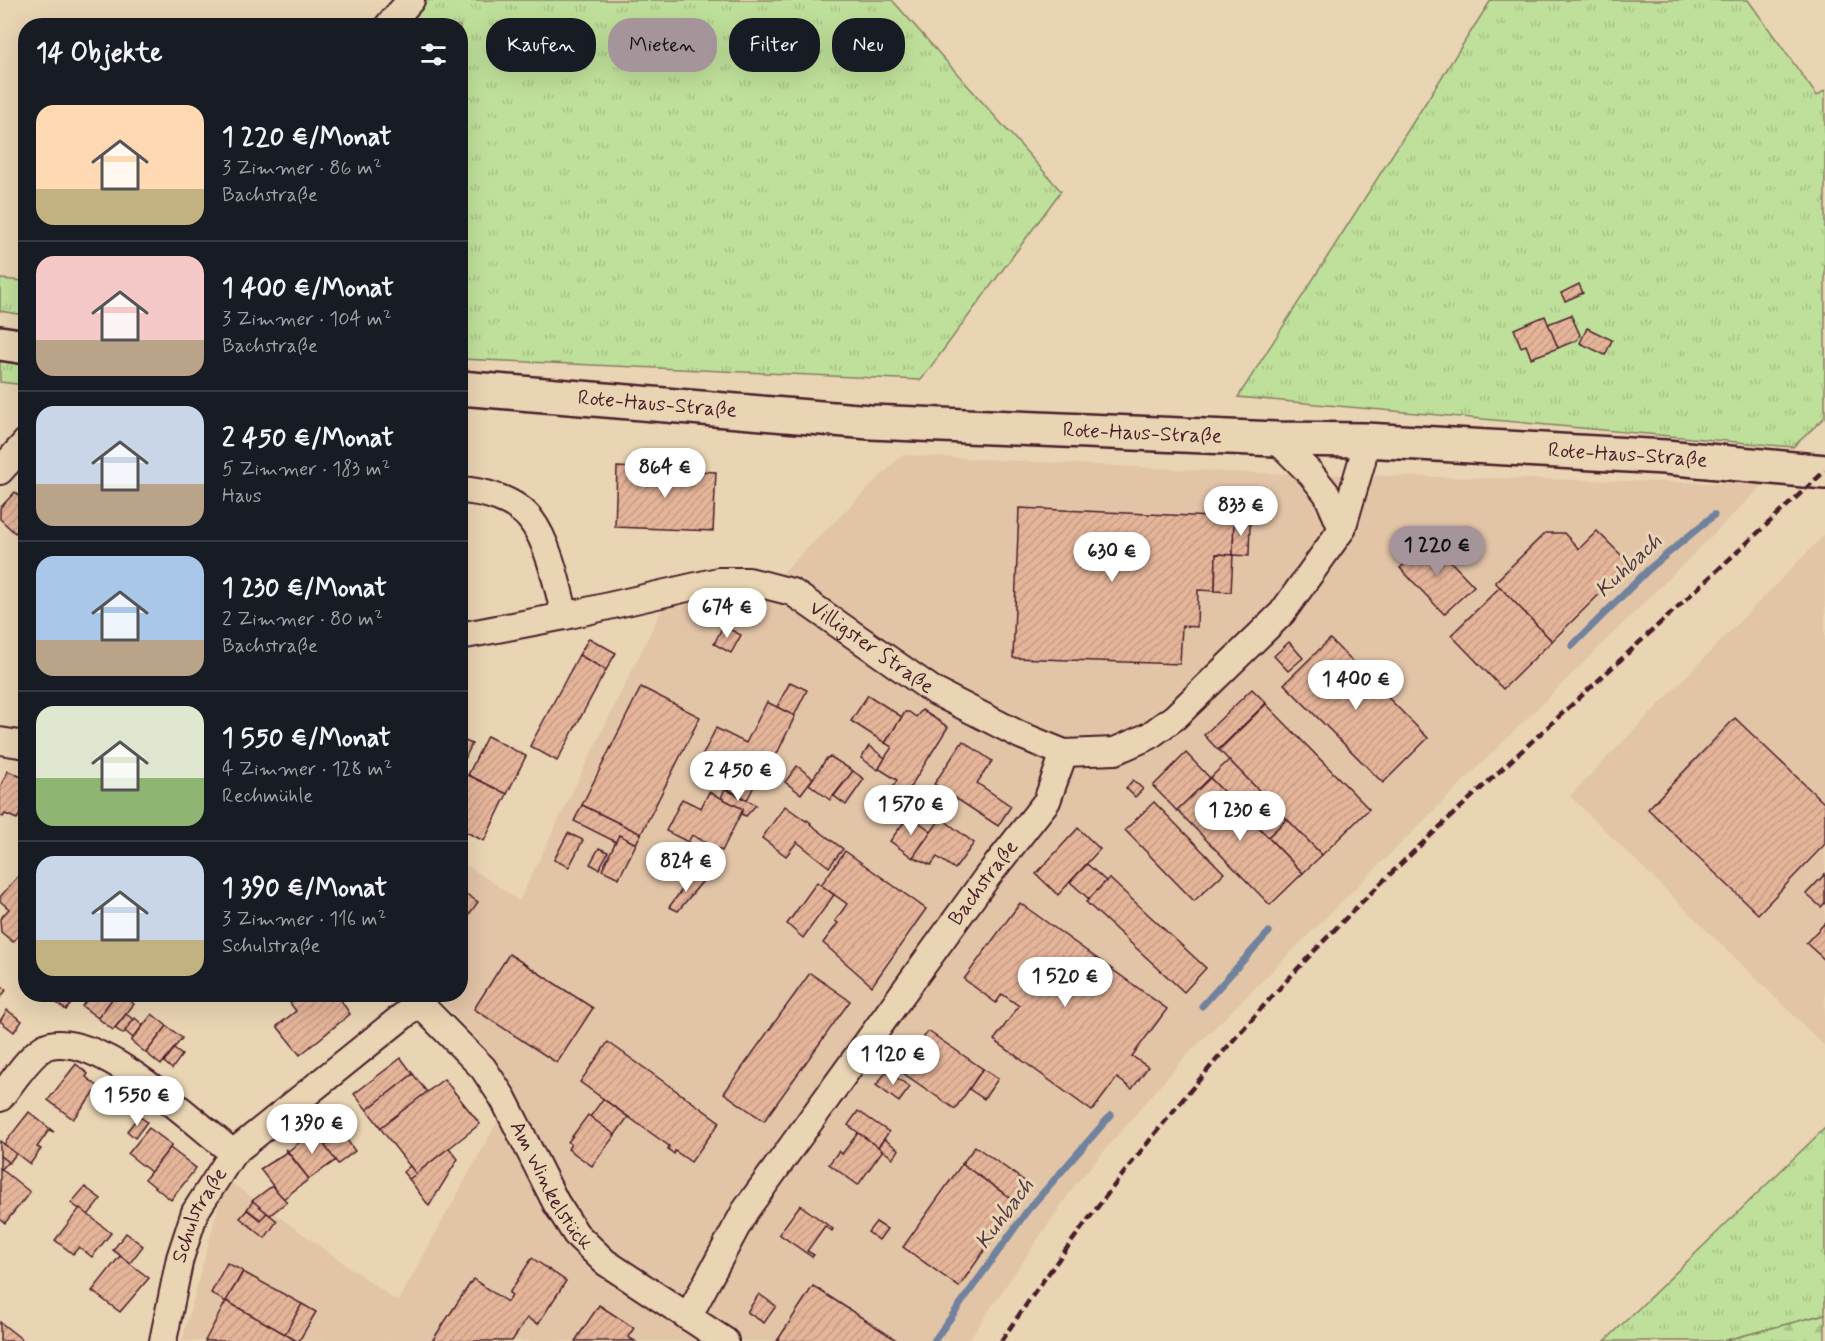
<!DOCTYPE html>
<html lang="de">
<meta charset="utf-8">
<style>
body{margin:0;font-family:Mynerve,sans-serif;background:#20242c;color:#f1f3f6;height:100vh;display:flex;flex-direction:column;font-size:22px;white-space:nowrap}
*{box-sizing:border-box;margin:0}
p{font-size:20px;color:#9ea1a6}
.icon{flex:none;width:33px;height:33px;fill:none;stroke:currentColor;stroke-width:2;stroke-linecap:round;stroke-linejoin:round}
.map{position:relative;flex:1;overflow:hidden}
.side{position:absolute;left:18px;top:18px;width:450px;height:984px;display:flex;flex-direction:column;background:#171b24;border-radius:24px;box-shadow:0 6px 24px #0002}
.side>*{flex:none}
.top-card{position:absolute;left:486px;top:18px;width:570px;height:54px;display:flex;gap:12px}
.price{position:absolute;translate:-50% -51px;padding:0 14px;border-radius:21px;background:#fff;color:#222;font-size:20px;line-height:39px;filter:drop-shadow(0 2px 3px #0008)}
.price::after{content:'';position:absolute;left:50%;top:36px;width:18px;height:14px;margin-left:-9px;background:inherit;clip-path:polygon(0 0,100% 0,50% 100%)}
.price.selected{background:#a6949b;color:#111}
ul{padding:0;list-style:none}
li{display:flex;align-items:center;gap:18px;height:150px;padding:0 18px}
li+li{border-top:2px solid #363941}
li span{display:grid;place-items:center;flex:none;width:168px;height:120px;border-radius:18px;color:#555}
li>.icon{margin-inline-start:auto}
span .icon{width:72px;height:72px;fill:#fffc;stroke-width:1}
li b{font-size:26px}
h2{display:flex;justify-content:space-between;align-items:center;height:72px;padding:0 18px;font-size:26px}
.tag{padding:0 21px;border-radius:24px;background:#171b24;box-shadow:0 6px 24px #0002;font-size:21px;line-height:54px}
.tag.selected{background:#a6949b;color:#111}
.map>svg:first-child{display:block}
.built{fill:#e2c4a7}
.grass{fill:url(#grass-tufts);stroke:#848062;stroke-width:1.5}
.forest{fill:url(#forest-firs);stroke:#848062;stroke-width:1.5}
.pitch{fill:#bfe09a;stroke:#848062;stroke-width:1.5}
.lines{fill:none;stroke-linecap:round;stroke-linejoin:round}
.stream{stroke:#70829d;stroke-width:7}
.building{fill:url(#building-hatch);stroke:#4a1f2b;stroke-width:1.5}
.minor-casing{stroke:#4a1f2b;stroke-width:30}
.secondary-casing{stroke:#4a1f2b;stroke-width:38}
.minor{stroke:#e9d4b3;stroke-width:26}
.secondary{stroke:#e9d4b3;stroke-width:33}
.rail{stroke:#4a1f2b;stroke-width:4.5;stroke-dasharray:9 4.5;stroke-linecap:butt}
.labels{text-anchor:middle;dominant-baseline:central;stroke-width:6;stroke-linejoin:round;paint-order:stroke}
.street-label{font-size:21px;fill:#4a1f2b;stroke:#e9d4b3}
.water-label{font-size:22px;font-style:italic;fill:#543848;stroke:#e9d4b3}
</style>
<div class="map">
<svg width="1825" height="1341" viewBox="0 0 1825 1341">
<defs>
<pattern id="grass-tufts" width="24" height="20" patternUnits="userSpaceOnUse" patternTransform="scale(1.5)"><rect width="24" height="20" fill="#bfe09a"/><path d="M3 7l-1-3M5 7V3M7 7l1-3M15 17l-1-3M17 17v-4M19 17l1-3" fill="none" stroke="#a6c085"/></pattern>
<pattern id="forest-firs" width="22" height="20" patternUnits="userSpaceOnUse" patternTransform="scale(1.5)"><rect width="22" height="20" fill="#bfe09a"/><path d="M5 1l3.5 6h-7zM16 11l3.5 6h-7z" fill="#a6c085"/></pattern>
<pattern id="building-hatch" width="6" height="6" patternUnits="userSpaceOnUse" patternTransform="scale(1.5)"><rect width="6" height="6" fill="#e5b59a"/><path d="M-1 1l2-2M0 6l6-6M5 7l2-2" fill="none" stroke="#c69b85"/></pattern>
</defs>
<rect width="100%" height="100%" fill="#e9d4b3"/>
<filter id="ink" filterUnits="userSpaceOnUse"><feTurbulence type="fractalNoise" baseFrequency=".0167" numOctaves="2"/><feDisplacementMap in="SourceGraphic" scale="12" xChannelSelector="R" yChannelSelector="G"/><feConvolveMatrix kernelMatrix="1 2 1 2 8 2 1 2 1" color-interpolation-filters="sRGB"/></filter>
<g filter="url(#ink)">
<g class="built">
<path d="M902,455L1249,473L1764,484L1182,1060L1075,1185L968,1341H182L226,1179L398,1302L512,1095L481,1043L435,995L460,994L461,861L519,901L663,607L761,594Z"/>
<path d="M1825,534V1046L1570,796Z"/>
</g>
<g class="grass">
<path d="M428,0H892L1061,191L921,380L461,359L460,26L406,25Z"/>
<path d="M1491,0H1748L1817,96L1825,90V417L1793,447L1238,397Z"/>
<path d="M0,279L25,281V315L0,311Z"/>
<path d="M0,354L25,358V385L0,382Z"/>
<path d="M1825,1128V1314L1723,1341H1605Z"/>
</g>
<path class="forest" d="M1825,1314V1341H1723Z"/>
<path class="pitch" d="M461,679C470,691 469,703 461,715Z"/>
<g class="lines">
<g class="stream">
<path d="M1572,646L1649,569L1714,515"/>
<path d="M1202,1006L1269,932"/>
<path d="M934,1341L1027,1211L1111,1115"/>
</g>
</g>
<g class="building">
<path d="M1579,284L1583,293L1565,301L1561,293Z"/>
<path d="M1571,315L1580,335L1577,340L1558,348L1548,324Z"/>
<path d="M1545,316L1558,348L1531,358L1526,345L1521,347L1514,329Z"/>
<path d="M1587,328L1612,340L1605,355L1580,343Z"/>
<path d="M617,467L716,472L713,531L615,527Z"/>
<path d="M15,492L26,502V522L15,533L0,519V508Z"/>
<path d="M1019,508L1234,518L1233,555L1216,554L1215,591L1198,590L1197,627L1182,626L1180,664L1013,658Z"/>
<path d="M1234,518H1246L1250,523L1249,556L1233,555Z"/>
<path d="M1597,531L1630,564L1552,641L1495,582L1545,533H1564L1579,549Z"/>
<path d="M1430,540L1474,586L1444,614L1400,568Z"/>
<path d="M1216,554L1233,555L1231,592L1215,591Z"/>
<path d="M1500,587L1552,641L1503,689L1451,635Z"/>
<path d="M723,626L741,635L731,653L714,644Z"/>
<path d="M589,638L616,653L606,670L579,655Z"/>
<path d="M1330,639L1428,738L1383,783L1284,684Z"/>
<path d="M1289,642L1303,658L1288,671L1274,656Z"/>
<path d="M579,655L606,670L557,761L530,746Z"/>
<path d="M790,682L807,690L794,716L777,707Z"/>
<path d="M641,687L700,717L641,834L582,805Z"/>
<path d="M1252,689L1266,703L1218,750L1204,735Z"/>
<path d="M868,695L902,717L885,743L851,721Z"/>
<path d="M767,702L795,716L774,760L769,757L747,800L695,771L716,728L746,743Z"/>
<path d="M1266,704L1369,809L1322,855L1219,750Z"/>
<path d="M922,710L948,727L904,797L892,789L897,780L878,768L892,747L885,743L905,712H909L916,717Z"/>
<path d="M1735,718L1825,804V844L1758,914L1648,809Z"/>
<path d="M487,736L526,756L507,794L468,775Z"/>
<path d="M463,740L472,744L462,764L460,763V745Z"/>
<path d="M963,741L992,761L977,783L1011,806L998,826L934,784Z"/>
<path d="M869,746L885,758L878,770L861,758Z"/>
<path d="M1186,753L1210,778L1177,811L1153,786Z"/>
<path d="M831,757L853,771L830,800L809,784L827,758Z"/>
<path d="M1229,760L1287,819L1268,837L1210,778Z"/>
<path d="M797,766L813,778L801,794L785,782Z"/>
<path d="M8,771L26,779V804L17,819L5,814L3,817L0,815V788Z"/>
<path d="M853,771L864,779L846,805L834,796Z"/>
<path d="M468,775L507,794L484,841L460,829V790Z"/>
<path d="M1210,778L1303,873L1270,905L1177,810Z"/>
<path d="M1133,780L1143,789L1135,797L1126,788Z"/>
<path d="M725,789L756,805L746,816L741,814L743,809L721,798Z"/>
<path d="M709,792L743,809L722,851L692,835L688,842L666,831L682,799L701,808Z"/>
<path d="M1154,802L1224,873L1194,901L1125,830Z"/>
<path d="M582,805L641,834L636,844L619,835L616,842L574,821Z"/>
<path d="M785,806L806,821L807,820L811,823L810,824L843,849L829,867L797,842L786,856L762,838Z"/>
<path d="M909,815L931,831L913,858L890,841Z"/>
<path d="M941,818L974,843L955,869L937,857L931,865L913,857Z"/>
<path d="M1287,819L1322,855L1303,873L1268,837Z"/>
<path d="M1078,828L1100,849L1058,895L1036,874Z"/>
<path d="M568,833L583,840L569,867L554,860Z"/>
<path d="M619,835L636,844L619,878L602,870Z"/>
<path d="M599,848L608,852L599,869L590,864Z"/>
<path d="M845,851L926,909L872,986L823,943L838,923L835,921L847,904L821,885Z"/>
<path d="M1087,864L1106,881L1089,899L1070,882Z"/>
<path d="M26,871V934L22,931L13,942L1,932L0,919L9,909L0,901V897L19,875L21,877Z"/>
<path d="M1825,874V903L1821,907L1806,894Z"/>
<path d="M693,875L702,882L678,911L669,907Z"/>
<path d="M1109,878L1206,968L1184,992L1086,902Z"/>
<path d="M817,882L834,895L803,938L787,924Z"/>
<path d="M460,890L478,902L460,927Z"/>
<path d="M1020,903L1167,1009L1132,1056L1148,1067L1132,1089L1117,1078L1092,1111L994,1040L1019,1006L1002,994L996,1003L964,979Z"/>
<path d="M1825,923V960L1806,943Z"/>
<path d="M509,954L593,1008L557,1063L474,1009Z"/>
<path d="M810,973L850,1001L764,1121L724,1093Z"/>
<path d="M0,985L6,990L0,998Z"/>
<path d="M53,994H79L66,1010L50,998Z"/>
<path d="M79,994H91L85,1003L76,997Z"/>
<path d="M91,994H116L98,1018L82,1006Z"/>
<path d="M116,994H123L134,1004L113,1030L98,1018Z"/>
<path d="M301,994H306L310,1000L314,994H337L350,1014L300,1055L277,1026L296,1011L290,1003Z"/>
<path d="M7,1010L22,1021L14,1032L0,1021Z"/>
<path d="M126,1014L134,1020L123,1034L115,1028Z"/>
<path d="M152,1014L167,1026L146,1053L131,1041Z"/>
<path d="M135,1018L143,1025L133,1038L125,1031Z"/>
<path d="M167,1026L182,1038L161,1065L146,1053Z"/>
<path d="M928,1031L983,1069L955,1109L900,1071Z"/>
<path d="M608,1042L720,1122L691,1162L675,1151L674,1154L668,1149L669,1146L580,1082Z"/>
<path d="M174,1049L182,1055L172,1069L164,1062Z"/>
<path d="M401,1058L413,1074L367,1110L354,1094Z"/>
<path d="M76,1064L88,1074L86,1077L99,1087L73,1119L48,1100Z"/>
<path d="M983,1069L998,1079L984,1099L969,1089Z"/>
<path d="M887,1071L910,1087L899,1102L876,1085Z"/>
<path d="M413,1074L427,1092L381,1128L367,1110Z"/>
<path d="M444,1079L480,1124L416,1174L380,1128Z"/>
<path d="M603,1099L628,1117L615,1135L590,1117Z"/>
<path d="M858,1111L889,1132L878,1147L848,1125Z"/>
<path d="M29,1112L54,1132L49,1130L37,1147L41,1149L30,1164L4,1144Z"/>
<path d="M588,1115L615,1135L592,1166L568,1149L571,1144L568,1142Z"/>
<path d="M139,1116L147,1122L135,1138L127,1131Z"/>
<path d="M149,1128L172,1145L151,1172L128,1154Z"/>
<path d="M312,1129L336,1160L309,1179L286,1149L288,1151L300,1142L299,1140Z"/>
<path d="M342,1133L355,1151L338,1164L325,1146Z"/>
<path d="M858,1133L883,1150L858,1185L829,1164L839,1151L842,1154Z"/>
<path d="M884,1139L899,1150L893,1158L878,1147Z"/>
<path d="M0,1141L16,1154L9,1163L0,1156Z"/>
<path d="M975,1146L1030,1185L1018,1203L962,1164Z"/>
<path d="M170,1148L196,1168L171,1200L145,1179Z"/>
<path d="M449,1148L458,1159L429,1206L409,1179Z"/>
<path d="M285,1149L309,1179L283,1199L260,1169L287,1152Z"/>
<path d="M0,1156L8,1162L2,1169L0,1168Z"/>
<path d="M962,1164L1017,1203L959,1287L903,1247Z"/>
<path d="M410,1166L416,1174L409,1179L403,1172Z"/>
<path d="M0,1168L30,1192L5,1223L0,1219Z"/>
<path d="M272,1186L287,1202L270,1215L252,1201Z"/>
<path d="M85,1187L101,1199L88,1215L71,1203Z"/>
<path d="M253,1201L267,1213L261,1220L247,1209Z"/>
<path d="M800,1205L833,1229L832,1231L825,1226L807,1251L814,1255L812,1257L779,1234Z"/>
<path d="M80,1208L111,1233L92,1257L79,1247L73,1254L55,1240Z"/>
<path d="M247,1210L260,1220L267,1213L277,1221L265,1238L240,1218Z"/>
<path d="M876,1222L887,1229L879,1240L868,1232Z"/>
<path d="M126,1233L143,1246L130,1263L113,1250Z"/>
<path d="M120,1256L149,1278L120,1312L92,1291Z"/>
<path d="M532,1258L566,1281L538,1324L527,1318L512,1341H432L473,1279L507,1302L512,1295L509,1293Z"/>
<path d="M227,1263L243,1271L226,1302L211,1293Z"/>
<path d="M243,1272L302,1304L285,1334L226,1301Z"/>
<path d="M813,1286L898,1341H777Z"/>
<path d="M759,1294L776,1306L764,1323L747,1312Z"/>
<path d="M226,1301L285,1334L297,1341H205Z"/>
<path d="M302,1304L316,1312L299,1341H297L285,1334Z"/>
<path d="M599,1305L634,1328L628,1337L635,1341H575Z"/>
<path d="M0,1322L24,1341H0Z"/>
</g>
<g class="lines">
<g class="minor-casing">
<g id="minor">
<path d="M388,26L411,0"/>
<path d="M1276,439L1311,474L1327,494L1342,529"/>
<path d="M0,471L26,442"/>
<path d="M460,490C484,491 516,500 531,520C549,543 558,588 565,616"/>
<path id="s1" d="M460,636L565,616L718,581H749L792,592L934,691L1020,735L1064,753L1115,751L1149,736L1175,717L1282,613L1342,529L1362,461L1365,440"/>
<path d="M0,741L26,745"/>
<path id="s2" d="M410,994L483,1068L503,1098L556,1203L576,1234L605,1262L725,1341"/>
<path d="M0,1098C11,1084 33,1049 50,1045C102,1034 193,1121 233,1153"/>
<path id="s3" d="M688,1317L745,1211L987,877L1047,801L1064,753"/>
<path id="s4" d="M163,1341L180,1258L195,1212L233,1153L419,1003"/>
</g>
</g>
<g class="secondary-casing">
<g id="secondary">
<path d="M0,343L26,347"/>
<path id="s5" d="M460,388L870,422L1276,439L1365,440L1665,457L1825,472"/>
</g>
</g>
<use href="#minor" class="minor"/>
<use href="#secondary" class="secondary"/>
<path class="rail" d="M1001,1341C1092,1208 1192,1082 1302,964C1377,883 1460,808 1541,733C1636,646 1730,558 1825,471"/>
</g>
</g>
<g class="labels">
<g class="street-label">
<text stroke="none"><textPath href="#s5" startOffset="198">Rote-Haus-Straße</textPath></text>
<text stroke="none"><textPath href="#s5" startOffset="684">Rote-Haus-Straße</textPath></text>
<text stroke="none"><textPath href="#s5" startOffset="1170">Rote-Haus-Straße</textPath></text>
<text stroke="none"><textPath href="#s1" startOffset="436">Villigster Straße</textPath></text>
<text stroke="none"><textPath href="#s3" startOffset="526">Bachstraße</textPath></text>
<text stroke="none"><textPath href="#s2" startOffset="240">Am Winkelstück</textPath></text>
<text stroke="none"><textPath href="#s4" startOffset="132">Schulstraße</textPath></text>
</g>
<g class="water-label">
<text transform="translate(1629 566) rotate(-43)">Kuhbach</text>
<text transform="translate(1005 1214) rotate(-53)">Kuhbach</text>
</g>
</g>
</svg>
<b class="price" style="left:665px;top:499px">864 €</b>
<b class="price" style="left:1241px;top:537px">833 €</b>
<b class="price selected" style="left:1437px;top:577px">1 220 €</b>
<b class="price" style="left:1112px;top:583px">630 €</b>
<b class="price" style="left:727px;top:639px">674 €</b>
<b class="price" style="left:1356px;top:711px">1 400 €</b>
<b class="price" style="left:738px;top:802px">2 450 €</b>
<b class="price" style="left:911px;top:836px">1 570 €</b>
<b class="price" style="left:1240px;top:842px">1 230 €</b>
<b class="price" style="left:686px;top:893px">824 €</b>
<b class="price" style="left:1065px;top:1008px">1 520 €</b>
<b class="price" style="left:893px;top:1086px">1 120 €</b>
<b class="price" style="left:137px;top:1127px">1 550 €</b>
<b class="price" style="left:312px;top:1155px">1 390 €</b>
<div class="top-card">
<a class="tag">Kaufen</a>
<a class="tag selected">Mieten</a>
<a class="tag">Filter</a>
<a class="tag">Neu</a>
</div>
<section class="side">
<h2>14 Objekte<svg class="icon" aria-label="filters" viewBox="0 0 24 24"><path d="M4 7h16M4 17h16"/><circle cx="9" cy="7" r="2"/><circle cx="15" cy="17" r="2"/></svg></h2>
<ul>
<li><span style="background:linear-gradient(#ffd9b3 70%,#c2b280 0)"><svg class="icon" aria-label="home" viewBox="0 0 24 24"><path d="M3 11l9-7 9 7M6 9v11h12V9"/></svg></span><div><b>1 220 €/Monat</b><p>3 Zimmer · 86 m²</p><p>Bachstraße</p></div></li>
<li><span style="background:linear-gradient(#f6c9c9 70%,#b9a48a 0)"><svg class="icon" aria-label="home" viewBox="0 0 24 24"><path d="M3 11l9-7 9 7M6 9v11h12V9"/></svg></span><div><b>1 400 €/Monat</b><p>3 Zimmer · 104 m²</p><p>Bachstraße</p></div></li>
<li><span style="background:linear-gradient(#c9d6e8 65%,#b9a48a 0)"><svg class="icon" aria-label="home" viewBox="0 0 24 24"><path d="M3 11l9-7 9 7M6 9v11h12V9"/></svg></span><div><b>2 450 €/Monat</b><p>5 Zimmer · 183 m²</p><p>Haus</p></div></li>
<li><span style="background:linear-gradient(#a9c7e8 70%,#b9a48a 0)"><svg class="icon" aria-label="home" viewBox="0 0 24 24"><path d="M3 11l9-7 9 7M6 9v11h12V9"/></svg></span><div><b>1 230 €/Monat</b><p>2 Zimmer · 80 m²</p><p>Bachstraße</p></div></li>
<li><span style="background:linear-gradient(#dfe7d0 60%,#8fb573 0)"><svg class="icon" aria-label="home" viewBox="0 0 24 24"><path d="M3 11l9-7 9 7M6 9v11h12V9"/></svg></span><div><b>1 550 €/Monat</b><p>4 Zimmer · 128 m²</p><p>Rechmühle</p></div></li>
<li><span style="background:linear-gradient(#c9d6e8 70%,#c2b280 0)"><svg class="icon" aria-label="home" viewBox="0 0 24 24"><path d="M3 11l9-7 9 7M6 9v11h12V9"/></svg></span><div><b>1 390 €/Monat</b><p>3 Zimmer · 116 m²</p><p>Schulstraße</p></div></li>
</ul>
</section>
</div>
